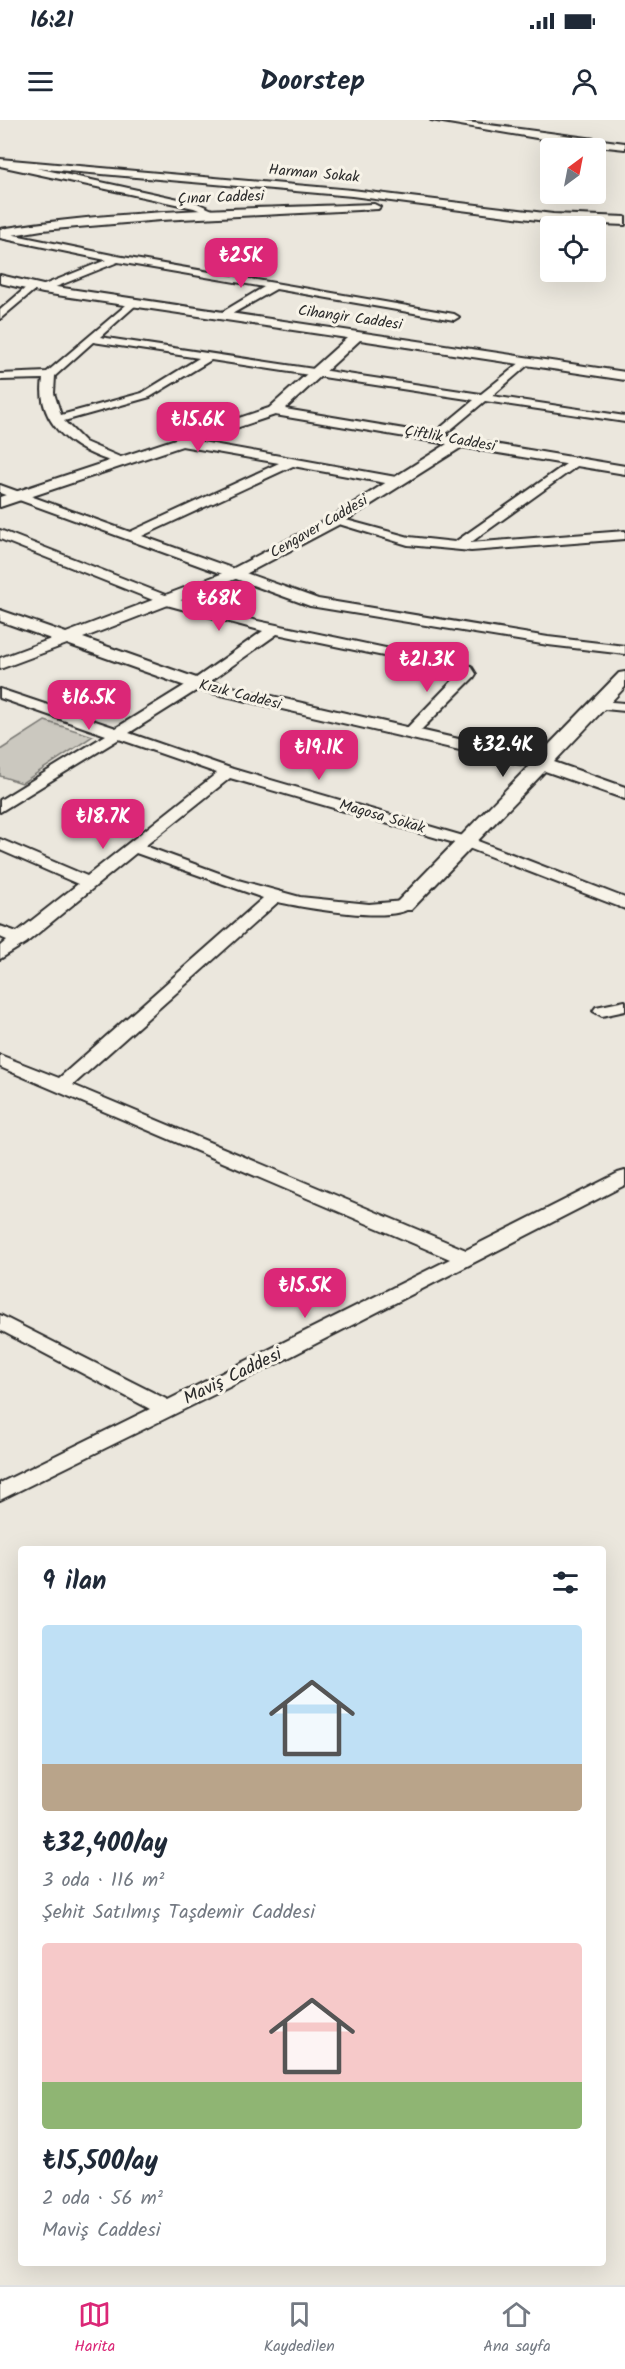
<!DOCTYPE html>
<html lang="tr">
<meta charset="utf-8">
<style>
body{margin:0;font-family:Kalam,sans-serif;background:#f2f2f3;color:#1f2937;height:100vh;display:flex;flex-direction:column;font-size:22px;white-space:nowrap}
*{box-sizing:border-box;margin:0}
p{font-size:20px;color:#747a83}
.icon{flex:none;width:33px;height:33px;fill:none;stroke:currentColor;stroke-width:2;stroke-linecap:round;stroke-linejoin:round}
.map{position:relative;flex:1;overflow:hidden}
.details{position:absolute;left:18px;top:1426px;width:588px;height:720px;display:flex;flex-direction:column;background:#fff;border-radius:6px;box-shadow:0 6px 24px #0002}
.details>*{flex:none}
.needle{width:39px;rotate:32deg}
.fabs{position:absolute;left:540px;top:18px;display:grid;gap:12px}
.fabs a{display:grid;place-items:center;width:66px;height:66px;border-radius:6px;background:#fff;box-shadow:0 6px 24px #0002;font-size:30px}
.price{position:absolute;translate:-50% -51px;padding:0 14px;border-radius:12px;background:#db2777;color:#fff;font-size:20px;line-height:39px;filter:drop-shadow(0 2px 3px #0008)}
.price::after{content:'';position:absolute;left:50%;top:36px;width:18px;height:14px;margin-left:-9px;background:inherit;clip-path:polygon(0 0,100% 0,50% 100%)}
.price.current{background:#222;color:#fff}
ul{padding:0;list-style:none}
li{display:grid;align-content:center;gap:12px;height:318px;padding:0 24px}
li span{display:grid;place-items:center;height:186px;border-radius:6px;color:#555}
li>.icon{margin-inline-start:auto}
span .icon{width:108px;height:108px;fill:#fffc;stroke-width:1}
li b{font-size:26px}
h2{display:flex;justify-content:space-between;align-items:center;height:72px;padding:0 24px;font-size:26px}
.status{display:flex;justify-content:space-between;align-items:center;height:42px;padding:0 30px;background:#fff;direction:ltr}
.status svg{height:16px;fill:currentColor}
header{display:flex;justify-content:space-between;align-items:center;height:78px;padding:0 24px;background:#fff;font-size:27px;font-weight:700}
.tab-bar{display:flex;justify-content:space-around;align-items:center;height:84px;border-top:2px solid #e0e1e3;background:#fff;font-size:16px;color:#747a83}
.tab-bar a{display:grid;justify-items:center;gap:3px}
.tab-bar .current{color:#db2777}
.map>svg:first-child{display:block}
.green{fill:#cbc8bf;stroke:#7b7a75;stroke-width:1.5}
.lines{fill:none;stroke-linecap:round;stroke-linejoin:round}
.minor-casing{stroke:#2b2b2b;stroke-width:4}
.tertiary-casing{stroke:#2b2b2b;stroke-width:4}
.minor{fill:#f7f3e8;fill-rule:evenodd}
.tertiary{fill:#f7f3e8;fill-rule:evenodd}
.labels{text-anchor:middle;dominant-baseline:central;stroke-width:6;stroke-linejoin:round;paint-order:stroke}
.far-street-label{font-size:15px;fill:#2b2b2b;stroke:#f7f3e8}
.street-label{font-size:18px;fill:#2b2b2b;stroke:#f7f3e8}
</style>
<div class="status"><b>16:21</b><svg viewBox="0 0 49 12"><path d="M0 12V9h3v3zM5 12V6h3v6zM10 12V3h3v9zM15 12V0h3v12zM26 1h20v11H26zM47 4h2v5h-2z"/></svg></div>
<header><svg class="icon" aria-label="menu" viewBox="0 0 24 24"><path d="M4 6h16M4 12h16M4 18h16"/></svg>Doorstep<svg class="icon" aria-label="person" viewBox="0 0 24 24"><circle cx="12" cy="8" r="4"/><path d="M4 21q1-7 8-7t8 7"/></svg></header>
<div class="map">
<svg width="625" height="2165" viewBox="0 0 625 2165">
<rect width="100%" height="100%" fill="#ebe7dd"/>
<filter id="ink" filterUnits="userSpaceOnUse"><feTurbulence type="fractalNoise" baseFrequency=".0167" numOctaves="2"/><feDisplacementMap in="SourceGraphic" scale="12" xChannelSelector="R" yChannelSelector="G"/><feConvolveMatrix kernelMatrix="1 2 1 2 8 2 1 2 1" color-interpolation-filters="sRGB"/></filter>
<g filter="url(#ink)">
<path class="green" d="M45,601L93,616L22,663L0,656V630Z"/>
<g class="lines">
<g class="minor-casing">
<g id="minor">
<path d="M431,0H452L625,23V29L560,22Z"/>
<path d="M0,40L197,83L219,93L214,96L194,88L0,46Z"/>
<path d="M0,112L117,136L454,194L459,197L454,200L276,169L223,199L219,198V194L264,167L118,142L43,172L39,171V167L106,140L0,118Z"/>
<path d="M29,165L38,167L0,199V190Z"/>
<path d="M132,180L136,181V185L100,217L481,274L526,238L532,241L530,243L492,276L625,296V302L485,281L437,321L431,317L433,314L474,280L211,240L150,277L64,301L85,322L129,341C122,347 115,342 107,340C71,328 36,302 43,259L0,260V254L47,252ZM93,222L199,238L142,273L61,295L54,273L55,256Z"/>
<path d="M180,318L396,357L402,361L396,365L293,346L142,416L318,479L548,517L625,526V534L548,525L310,486L0,373V365L130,412L279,343L176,325L174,322Z"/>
<path d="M576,337L580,338V344L470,423L625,411V419L471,431L408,425L329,401L335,397L409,417L455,422Z"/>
<path d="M0,410L173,478L239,497L471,546L476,554L474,557L414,617L409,618L402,614L404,611L461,552L277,514L202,567L129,613L233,649L470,718L625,778V789L458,724L230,658L145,726L238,760L300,777L369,784L404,781L412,786C397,805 301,787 278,782L73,965L466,1130L618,1053L625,1051V1065L278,1243L0,1380V1363L150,1289L0,1210V1195L168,1280L450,1139L0,947V935L59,958L263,778L136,733L26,823L0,839V826L7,820L0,817V806L17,812L78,764L0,730V719L87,756L217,653L119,619L0,692V680L106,615L0,578V569L116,608L192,561L263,511L163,484L0,419Z"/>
<path d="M599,581L625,583V591L594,588L592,585L594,582Z"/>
<path d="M625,881V891L602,896L593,891L596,887Z"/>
</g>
</g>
<g class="tertiary-casing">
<g id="tertiary">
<path d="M0,39L352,70L553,94L625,97V105L553,102L352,76L0,45Z"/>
<path d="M374,84L380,87L378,89L161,100L42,110L0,117V109C123,89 249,89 374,84Z"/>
<path d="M0,155L43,165L625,252V260L360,220L285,289L625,346V354L462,327L340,404L238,458L83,518L202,560L537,637L619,553L625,552V567L554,642L625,667V679L545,651L411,790H397L394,786L397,782L529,646L191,568L67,524L0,549V538L51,519L0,501V490L66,513L226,452L330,398L447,324L275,295L0,387V377L269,288L347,218L43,173L0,163Z"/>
</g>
</g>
<use href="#minor" class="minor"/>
<use href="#tertiary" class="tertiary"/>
</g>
</g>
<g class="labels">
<g class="far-street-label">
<text transform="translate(314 54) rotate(5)">Harman Sokak</text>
<text transform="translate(221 78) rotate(-2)">Çınar Caddesi</text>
<text transform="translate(350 198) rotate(8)">Cihangir Caddesi</text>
<text transform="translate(450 319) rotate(10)">Çiftlik Caddesi</text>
<text transform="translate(319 407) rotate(-30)">Cengaver Caddesi</text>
<text transform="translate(240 575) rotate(14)">Kızık Caddesi</text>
<text transform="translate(382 697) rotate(16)">Magosa Sokak</text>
</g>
<g class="street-label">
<text transform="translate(233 1257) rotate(-26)">Maviş Caddesi</text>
</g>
</g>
</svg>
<div class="fabs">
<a><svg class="needle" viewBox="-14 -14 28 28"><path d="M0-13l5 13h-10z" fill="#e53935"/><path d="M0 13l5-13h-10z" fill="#747a83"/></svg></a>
<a><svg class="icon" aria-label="locate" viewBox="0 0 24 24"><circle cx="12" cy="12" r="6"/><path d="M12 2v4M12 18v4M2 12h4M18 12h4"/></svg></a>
</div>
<b class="price" style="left:241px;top:169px">₺25K</b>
<b class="price" style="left:198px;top:333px">₺15.6K</b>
<b class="price" style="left:219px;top:512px">₺68K</b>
<b class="price" style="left:427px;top:573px">₺21.3K</b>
<b class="price" style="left:89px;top:611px">₺16.5K</b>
<b class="price current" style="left:503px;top:658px">₺32.4K</b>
<b class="price" style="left:319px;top:661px">₺19.1K</b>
<b class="price" style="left:103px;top:730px">₺18.7K</b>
<b class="price" style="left:305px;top:1199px">₺15.5K</b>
<section class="details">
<h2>9 ilan<svg class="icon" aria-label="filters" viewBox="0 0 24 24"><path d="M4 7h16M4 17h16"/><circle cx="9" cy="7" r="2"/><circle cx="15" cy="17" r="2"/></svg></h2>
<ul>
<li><span style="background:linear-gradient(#bfe0f5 75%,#b9a48a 0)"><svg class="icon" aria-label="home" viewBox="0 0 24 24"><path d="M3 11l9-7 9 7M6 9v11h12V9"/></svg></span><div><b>₺32,400/ay</b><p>3 oda · 116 m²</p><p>Şehit Satılmış Taşdemir Caddesi</p></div></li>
<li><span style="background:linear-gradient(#f6c9c9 75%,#8fb573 0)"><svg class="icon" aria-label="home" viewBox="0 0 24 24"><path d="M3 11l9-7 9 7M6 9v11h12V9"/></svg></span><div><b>₺15,500/ay</b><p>2 oda · 56 m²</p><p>Maviş Caddesi</p></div></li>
</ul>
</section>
</div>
<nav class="tab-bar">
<a class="current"><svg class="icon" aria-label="map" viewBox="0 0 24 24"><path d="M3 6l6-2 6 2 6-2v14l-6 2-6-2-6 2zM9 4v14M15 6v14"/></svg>Harita</a>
<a><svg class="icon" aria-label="saved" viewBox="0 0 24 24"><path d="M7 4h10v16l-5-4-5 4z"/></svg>Kaydedilen</a>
<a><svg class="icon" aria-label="home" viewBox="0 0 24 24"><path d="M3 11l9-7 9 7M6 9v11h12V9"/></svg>Ana sayfa</a>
</nav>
